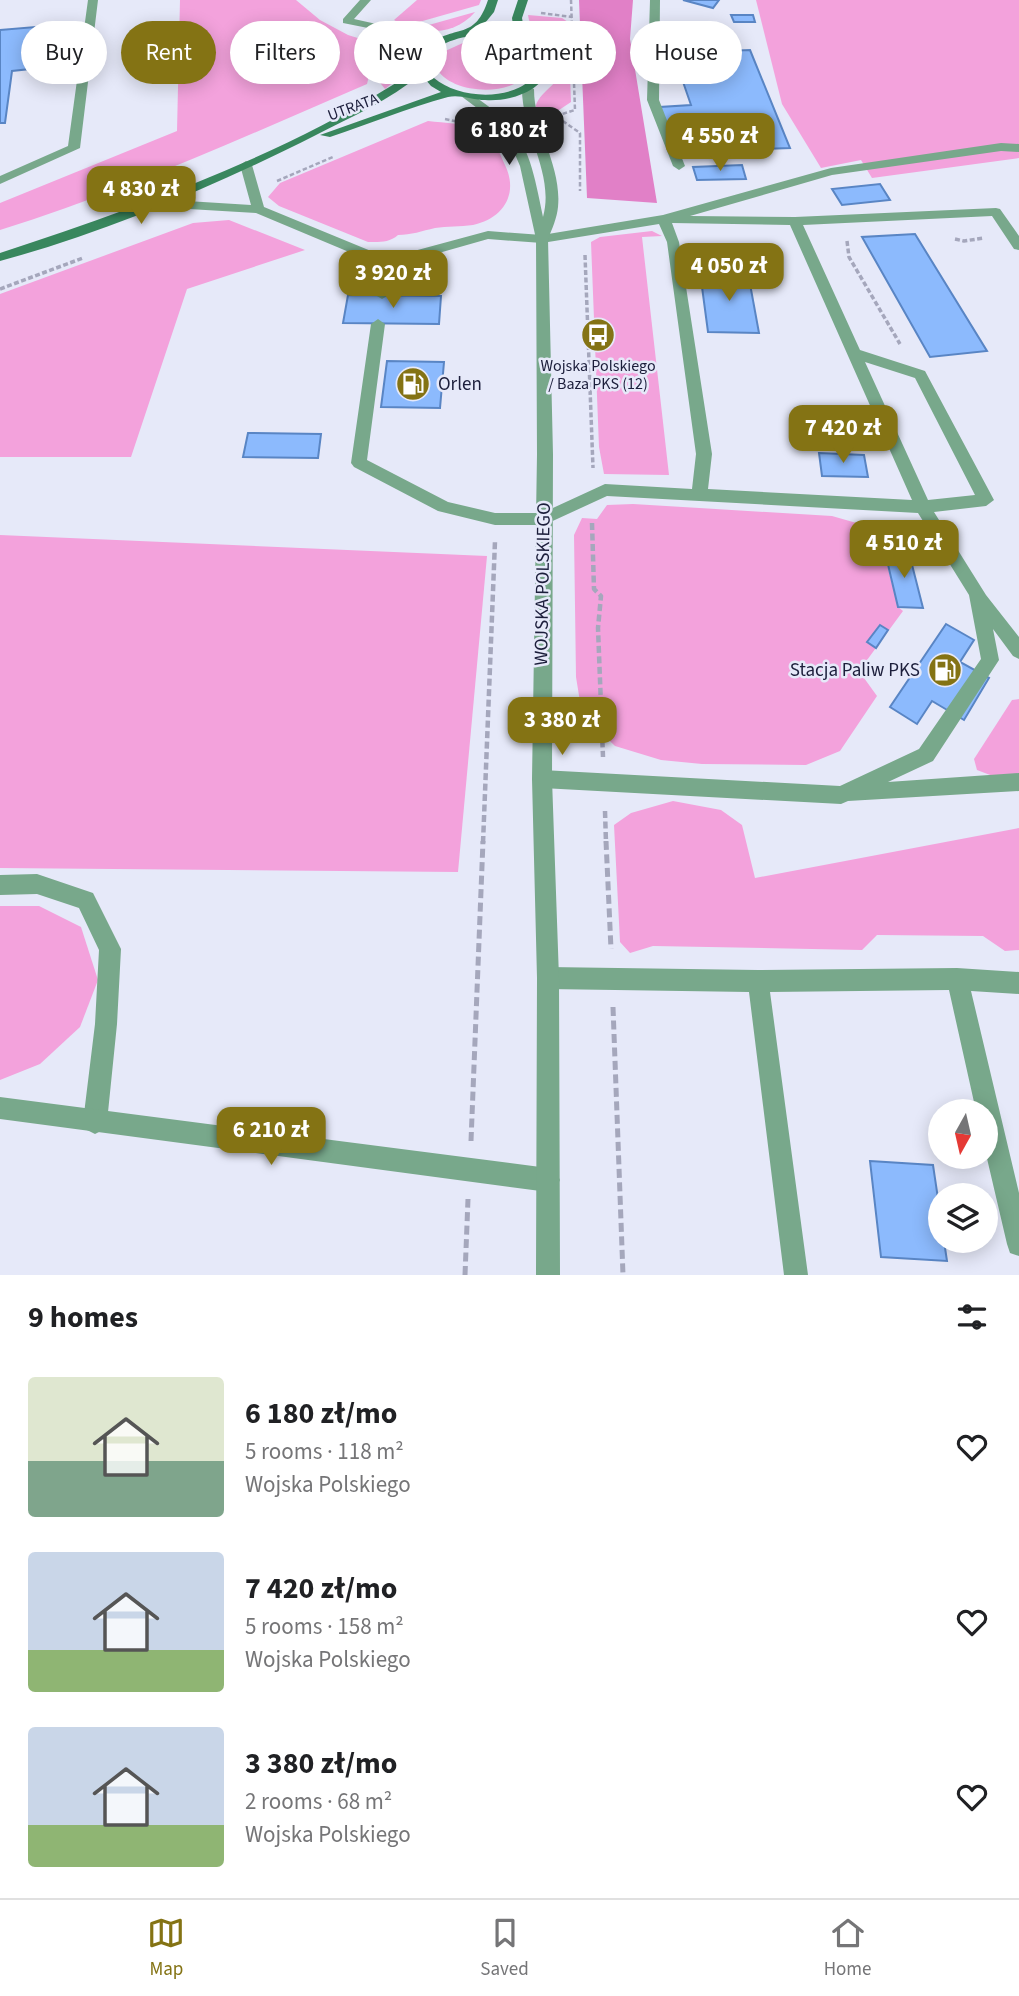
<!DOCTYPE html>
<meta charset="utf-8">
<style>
body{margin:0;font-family:"Source Sans 3",sans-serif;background:#f2f2f2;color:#202124;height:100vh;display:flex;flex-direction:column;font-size:26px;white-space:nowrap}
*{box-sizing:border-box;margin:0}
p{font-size:23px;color:#757577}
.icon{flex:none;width:38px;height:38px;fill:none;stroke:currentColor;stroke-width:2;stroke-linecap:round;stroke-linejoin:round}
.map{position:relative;height:1275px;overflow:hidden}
.details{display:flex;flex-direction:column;background:#fff;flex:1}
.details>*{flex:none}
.guide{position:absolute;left:21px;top:21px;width:978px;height:63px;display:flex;gap:14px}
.needle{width:46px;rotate:188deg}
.buttons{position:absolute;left:928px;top:1099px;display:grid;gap:14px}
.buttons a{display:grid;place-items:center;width:70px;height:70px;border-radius:50%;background:#fff;box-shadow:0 4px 18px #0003;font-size:35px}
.price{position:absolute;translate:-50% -60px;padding:0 16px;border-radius:14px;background:#847314;color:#fff;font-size:23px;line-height:46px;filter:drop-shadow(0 2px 4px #0008)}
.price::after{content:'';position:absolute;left:50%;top:42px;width:21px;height:16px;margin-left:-10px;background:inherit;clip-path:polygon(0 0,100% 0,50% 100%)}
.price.current{background:#222;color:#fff}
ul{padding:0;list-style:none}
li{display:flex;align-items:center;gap:21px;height:175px;padding:0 28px}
li span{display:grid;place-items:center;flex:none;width:196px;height:140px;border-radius:7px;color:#555}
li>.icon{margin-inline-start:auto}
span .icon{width:84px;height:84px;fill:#fffc;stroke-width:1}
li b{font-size:30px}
h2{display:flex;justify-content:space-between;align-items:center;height:84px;padding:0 28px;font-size:30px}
.tag{padding:0 24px;border-radius:32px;background:#fff;box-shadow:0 4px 18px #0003;font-size:24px;line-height:63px}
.tag.current{background:#847314;color:#fff}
.tabs{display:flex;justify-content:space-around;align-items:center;height:98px;border-top:2px solid #e0e0e0;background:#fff;font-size:19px;color:#757577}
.tabs a{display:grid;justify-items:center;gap:4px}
.tabs .current{color:#847314}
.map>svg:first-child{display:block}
.green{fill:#f3a2dc}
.forest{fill:#e180c7}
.building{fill:#8cbafd;stroke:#5985c4;stroke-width:2}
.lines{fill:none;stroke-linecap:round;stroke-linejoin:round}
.path-far3{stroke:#a5a7bc;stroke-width:2.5;stroke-dasharray:4.5 2.5;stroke-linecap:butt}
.path-far2{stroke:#a5a7bc;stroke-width:3.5;stroke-dasharray:5 2.5;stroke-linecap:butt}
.path-far1{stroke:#a5a7bc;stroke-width:4.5;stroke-dasharray:7 3.5;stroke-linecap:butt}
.path{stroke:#a5a7bc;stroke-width:5;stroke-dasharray:9 4.5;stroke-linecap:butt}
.service{fill:#78a88b;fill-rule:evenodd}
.minor{fill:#78a88b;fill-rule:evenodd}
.tertiary{fill:#78a88b;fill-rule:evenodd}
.secondary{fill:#39875e;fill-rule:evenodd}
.labels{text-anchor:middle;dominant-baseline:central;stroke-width:5;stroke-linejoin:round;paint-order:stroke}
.far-street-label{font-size:16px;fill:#1c1e3b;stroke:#e6e9f9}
.far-poi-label{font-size:16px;fill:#1c1e3b;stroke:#e6e9f9}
.poi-label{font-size:19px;fill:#1c1e3b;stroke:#e6e9f9;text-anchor:start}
.street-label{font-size:19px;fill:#1c1e3b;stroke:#e6e9f9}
</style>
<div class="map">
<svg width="1019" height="1275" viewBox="0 0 1019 1275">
<rect width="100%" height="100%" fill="#e6e9f9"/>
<g class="green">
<path d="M180,0H296L320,20L348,35L377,44L367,84C246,136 126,191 0,230V203L177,131Z"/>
<path d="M417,0H481L479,5L405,26L394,20Z"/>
<path d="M756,0H1019V158L872,178L861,160L821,168L782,104Z"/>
<path d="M475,12C459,31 435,34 411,30Z"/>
<path d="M528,15L562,18L568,22L571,102L556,112L536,114C531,92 565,86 563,62C561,40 531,40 528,15Z"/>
<path d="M479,40C493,40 545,47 528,73C511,98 448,94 436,67L443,52L465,42Z"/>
<path d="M389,49L398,52L405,67L401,76L385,89L378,80L385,51Z"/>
<path d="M428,121C444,123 467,123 482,130C493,135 500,154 505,165C519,194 503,219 473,225C460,227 447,226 435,228C422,231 411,235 398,235C389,243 379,242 368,242L279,206L268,197L280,183Z"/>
<path d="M229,220L305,250L187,289L131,457H0V294L193,223Z"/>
<path d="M652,231L662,236L642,237L669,475L604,474L599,447L591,242L600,237Z"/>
<path d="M633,504L832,516L867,526L872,537L880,538L898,607L903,611L859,671L877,696L840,751L806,765L702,764L661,760L615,746L582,714L576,677L574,535L582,518L597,519L607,505Z"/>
<path d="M0,535L487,556L458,872L0,868Z"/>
<path d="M1019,699V775L998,778L977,770L974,759L1012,700Z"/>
<path d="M673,801L721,810L742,825L755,878L1019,828V950L1005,951L983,936L877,935L862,950L653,946L630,953L620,942L614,825L631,813Z"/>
<path d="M0,906H39L81,927L98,980L80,1027L40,1064L0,1080Z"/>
</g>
<path class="forest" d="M579,0H633L630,39L657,203L587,198Z"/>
<g class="building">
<path d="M683,0H719L713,8Z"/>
<path d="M731,15H753L755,22H734Z"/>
<path d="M35,27L30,69L12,71L5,123H0V30Z"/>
<path d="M750,50L790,148L730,150L712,134H698L697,130L668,131L660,107L691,105L673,53Z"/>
<path d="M742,165L746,179L697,180L693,167Z"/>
<path d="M880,184L890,200L842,205L832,189Z"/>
<path d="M915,234L987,351L930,357L862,237Z"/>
<path d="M700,272L748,273L759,333L708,332Z"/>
<path d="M348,295L441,296L439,324L343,323Z"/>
<path d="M387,361L444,362L440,408L381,407Z"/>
<path d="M248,433L321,434L318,458L243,457Z"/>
<path d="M819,453L864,455L868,477L822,476Z"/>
<path d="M885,552L909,553L923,608L898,607Z"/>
<path d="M946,624L974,640L960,662L989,678L964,720L932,701L917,724L890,707Z"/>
<path d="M880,625L888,630L876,648L867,642Z"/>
<path d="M870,1161L933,1165L940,1212V1241H944L947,1261L881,1257Z"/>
</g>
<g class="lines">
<g class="path-far3">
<path d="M541,13L572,17"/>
<path d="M556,116L575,110L571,0"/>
<path d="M557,117L580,133V191"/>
<path d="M445,119L464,123"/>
<path d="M277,181L333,157"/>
</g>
<g class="path-far2">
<path d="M955,239L964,241L984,238"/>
<path d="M847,241L849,257L900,344"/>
<path d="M585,255L593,468"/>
<path d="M0,289L83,258"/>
</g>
<g class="path-far1">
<path d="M592,523L594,589L601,596L598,628L603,757"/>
<path d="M605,811L606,843"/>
<path d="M483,843L495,541"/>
</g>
<g class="path">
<path d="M606,841L611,949"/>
<path d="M613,1007L623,1275"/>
<path d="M471,1141L483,841"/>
<path d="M465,1275L468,1199"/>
</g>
<g class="service">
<path d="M88,0H98L80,148L0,184V176L68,146Z"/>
<path d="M360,0H371L354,19L448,40L443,43L343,23V19Z"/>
<path d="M650,0H660L659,100L685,166L679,170L673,166L647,100Z"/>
<path d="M375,34H383L430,56L421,58L375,38Z"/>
<path d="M1001,143L1019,144V152L1001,151L832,175L690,216L795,217L996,208L1000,209L1019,236V250L1014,249L992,216L803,225L860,350L925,371L994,500L986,506L934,512L986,595L1019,637V659L1013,656L993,629L999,660L933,761L888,782L1019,773V791L848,801L841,804L542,788L535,785L532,779L535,773L542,770L840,786L919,749L981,659L969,595L918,513L607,496L544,525H495L438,511L354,467L351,463L371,324L378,319L385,324L367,460L448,502L495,513H542L605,484L692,489L696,454L667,242L659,224L542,243L488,239L393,266L389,295L382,299L375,295L380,265L256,213L155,207L149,203L155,199L251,205L240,165L246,161L252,165L264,207L388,258L488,231L542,235L663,215L831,168ZM672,223L790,225L912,500L708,489L712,454L679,242ZM865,362L915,378L975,495L928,500Z"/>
<path d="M37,874L93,893L121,949L117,1024L107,1122L103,1130L95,1134L87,1130L83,1122L95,1024L99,950L79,908L37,894L0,895V875Z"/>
<path d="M548,967L758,970L957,968L1019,972V994L971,991L1019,1193V1256L1010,1253L1007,1244L985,1150V1111H976L949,990L770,992L808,1275H784L749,992L548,989L540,986L537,978L540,970Z"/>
</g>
<path class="minor" d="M0,1097L548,1168L556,1172L560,1180L556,1188L548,1192L0,1119Z"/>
<path class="tertiary" d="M528,86L534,89C534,130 562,166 558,207C557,218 552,229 548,239L553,454L552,779L559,978L560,1275H536L537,978L532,779L537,454L536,239L520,166L508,138L493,120L461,96L471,94C527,131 530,154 543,217C555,174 522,133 522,89Z"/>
<path class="secondary" d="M488,0H498L494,12L481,28L514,33L512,18L518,0H528L522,18L525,35L545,45L554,60C546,89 514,102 485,100C474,100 459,94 448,97C408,108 369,124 330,137L320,135L441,92L431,86L421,74C390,100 351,117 316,135C217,185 107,232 0,261V253C129,210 270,161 386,89C396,83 409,76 416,67C423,59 421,49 432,42C459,25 475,39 488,0ZM488,34C510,38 531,40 543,60C532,102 463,103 434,78L429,60C438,39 467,36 488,34Z"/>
</g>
<defs>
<g id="bus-disc" transform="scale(1.75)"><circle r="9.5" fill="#847314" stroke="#e6e9f9"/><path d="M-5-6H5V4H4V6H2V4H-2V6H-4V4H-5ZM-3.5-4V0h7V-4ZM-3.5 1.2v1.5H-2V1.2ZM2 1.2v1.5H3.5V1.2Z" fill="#fff"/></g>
<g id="fuel-disc" transform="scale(1.75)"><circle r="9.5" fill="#847314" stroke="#e6e9f9"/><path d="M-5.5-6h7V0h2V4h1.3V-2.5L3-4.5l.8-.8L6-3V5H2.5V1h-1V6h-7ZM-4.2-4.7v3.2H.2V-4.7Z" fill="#fff"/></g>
</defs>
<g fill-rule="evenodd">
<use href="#bus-disc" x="598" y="335"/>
<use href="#fuel-disc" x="413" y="384"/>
<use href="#fuel-disc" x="945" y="670"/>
</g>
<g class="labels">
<g class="far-street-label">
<text transform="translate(353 107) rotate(-20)">UTRATA</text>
</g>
<g class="far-poi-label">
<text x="598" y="366">Wojska Polskiego<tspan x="598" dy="18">/ Baza PKS (12)</tspan></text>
</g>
<g class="poi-label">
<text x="438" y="384">Orlen</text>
<text x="920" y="670" text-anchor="end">Stacja Paliw PKS</text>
</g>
<g class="street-label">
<text transform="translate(543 584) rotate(-89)">WOJSKA POLSKIEGO</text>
</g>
</g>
</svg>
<div class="buttons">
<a><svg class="needle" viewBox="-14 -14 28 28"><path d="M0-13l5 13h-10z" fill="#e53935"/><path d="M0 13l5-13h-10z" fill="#757577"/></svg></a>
<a><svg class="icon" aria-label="layers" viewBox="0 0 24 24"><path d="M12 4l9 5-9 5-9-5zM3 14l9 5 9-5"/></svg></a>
</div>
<b class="price current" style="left:509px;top:167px">6 180 zł</b>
<b class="price" style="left:720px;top:173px">4 550 zł</b>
<b class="price" style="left:141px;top:226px">4 830 zł</b>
<b class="price" style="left:729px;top:303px">4 050 zł</b>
<b class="price" style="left:393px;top:310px">3 920 zł</b>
<b class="price" style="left:843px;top:465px">7 420 zł</b>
<b class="price" style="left:904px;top:580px">4 510 zł</b>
<b class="price" style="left:562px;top:757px">3 380 zł</b>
<b class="price" style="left:271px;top:1167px">6 210 zł</b>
<div class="guide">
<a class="tag">Buy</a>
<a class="tag current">Rent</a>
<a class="tag">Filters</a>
<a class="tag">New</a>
<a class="tag">Apartment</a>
<a class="tag">House</a>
</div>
</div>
<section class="details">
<h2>9 homes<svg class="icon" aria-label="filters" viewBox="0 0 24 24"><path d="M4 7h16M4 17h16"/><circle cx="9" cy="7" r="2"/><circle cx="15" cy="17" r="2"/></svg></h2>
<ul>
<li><span style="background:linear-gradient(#dfe7d0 60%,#7fa58c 0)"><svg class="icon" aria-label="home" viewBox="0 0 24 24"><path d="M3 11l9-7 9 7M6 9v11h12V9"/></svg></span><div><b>6 180 zł/mo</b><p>5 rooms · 118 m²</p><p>Wojska Polskiego</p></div><svg class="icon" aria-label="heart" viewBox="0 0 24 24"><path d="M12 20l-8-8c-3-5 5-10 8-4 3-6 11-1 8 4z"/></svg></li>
<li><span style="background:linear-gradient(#c9d6e8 70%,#8fb573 0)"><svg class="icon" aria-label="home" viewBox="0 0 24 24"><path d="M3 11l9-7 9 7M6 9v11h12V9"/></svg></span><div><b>7 420 zł/mo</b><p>5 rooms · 158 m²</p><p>Wojska Polskiego</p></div><svg class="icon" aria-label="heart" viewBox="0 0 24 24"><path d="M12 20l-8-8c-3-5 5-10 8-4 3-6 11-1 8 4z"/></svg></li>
<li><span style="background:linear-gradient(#c9d6e8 70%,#8fb573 0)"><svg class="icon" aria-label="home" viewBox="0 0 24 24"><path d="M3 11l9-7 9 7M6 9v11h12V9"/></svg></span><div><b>3 380 zł/mo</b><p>2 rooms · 68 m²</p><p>Wojska Polskiego</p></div><svg class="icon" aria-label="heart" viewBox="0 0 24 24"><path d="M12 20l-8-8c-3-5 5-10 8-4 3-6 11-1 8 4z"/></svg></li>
</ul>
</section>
<nav class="tabs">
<a class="current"><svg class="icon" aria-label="map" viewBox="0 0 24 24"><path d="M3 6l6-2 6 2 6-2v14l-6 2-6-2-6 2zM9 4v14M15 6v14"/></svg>Map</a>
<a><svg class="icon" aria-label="saved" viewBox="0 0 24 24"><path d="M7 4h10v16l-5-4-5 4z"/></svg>Saved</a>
<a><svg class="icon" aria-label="home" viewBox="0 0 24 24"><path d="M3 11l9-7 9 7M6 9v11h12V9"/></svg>Home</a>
</nav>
